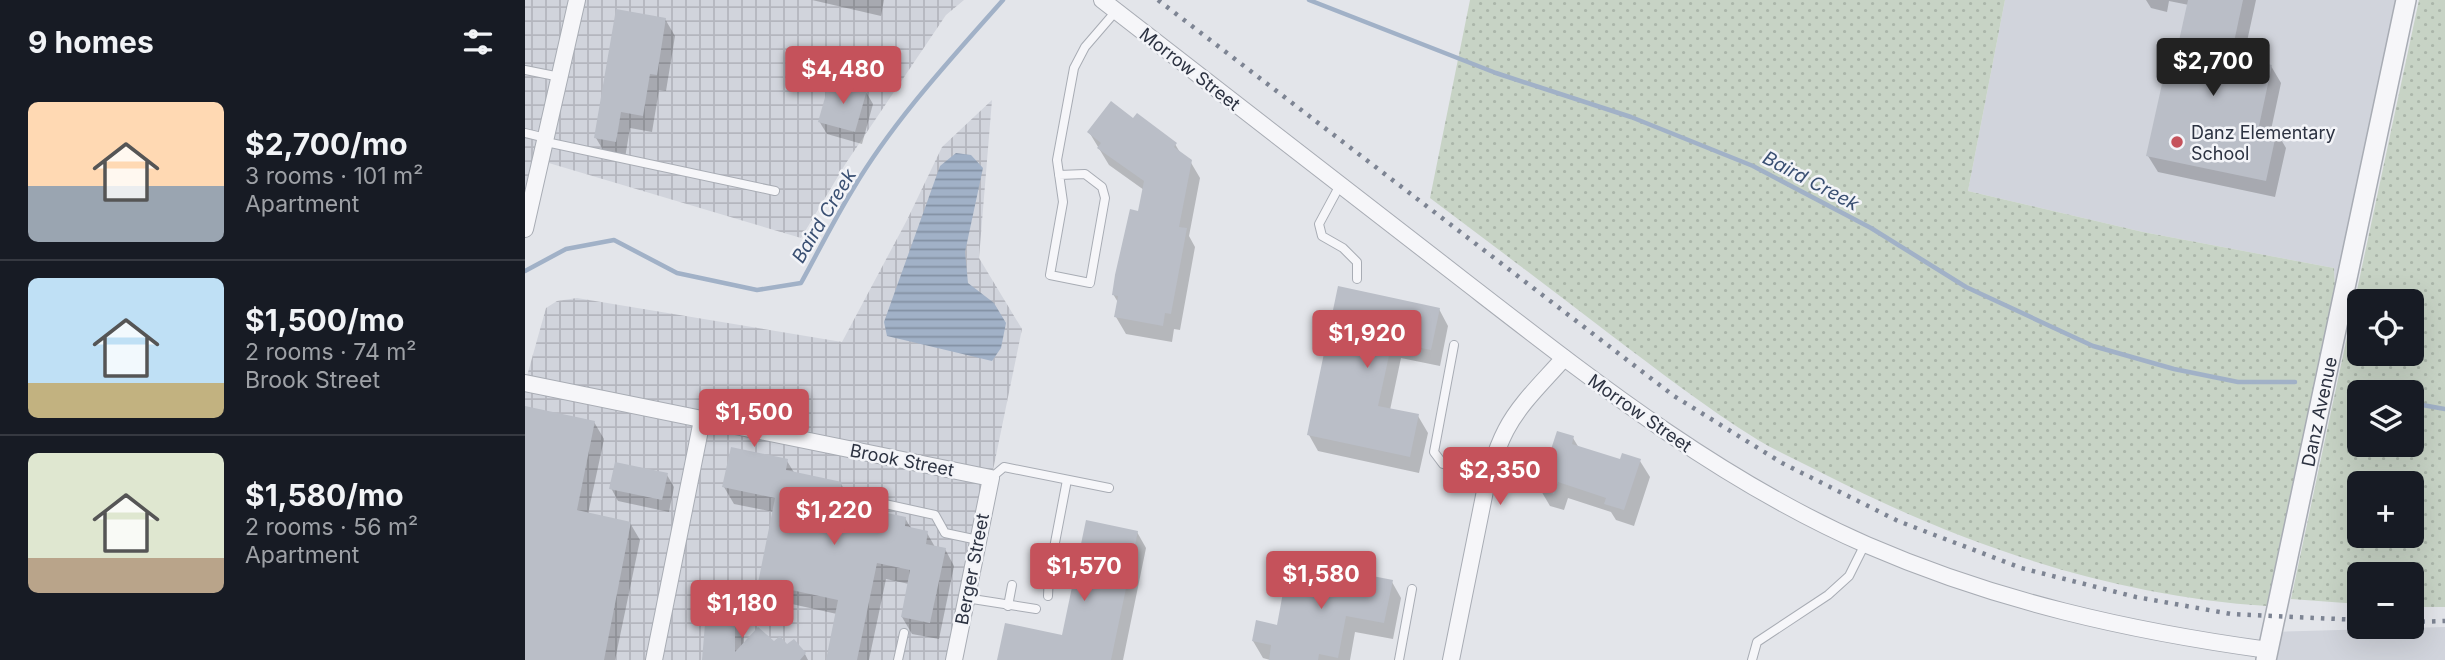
<!DOCTYPE html>
<meta charset="utf-8">
<style>
body{margin:0;font-family:Inter,sans-serif;background:#242831;color:#f1f3f6;height:100vh;display:flex;flex-direction:column;font-size:26px;white-space:nowrap}
*{box-sizing:border-box;margin:0}
p{font-size:23px;color:#9ea1a6}
.icon{flex:none;width:38px;height:38px;fill:none;stroke:currentColor;stroke-width:2;stroke-linecap:round;stroke-linejoin:round}
.map{position:relative;flex:1;overflow:hidden}
.drawer{display:flex;flex-direction:column;background:#171b24;width:525px}
.drawer>*{flex:none}
.fabs{position:absolute;left:1822px;top:289px;display:grid;gap:14px}
.fabs a{display:grid;place-items:center;width:77px;height:77px;border-radius:10px;background:#171b24;box-shadow:0 7px 28px #0002;font-size:35px}
.price{position:absolute;translate:-50% -60px;padding:0 16px;border-radius:7px;background:#c5525b;color:#fff;font-size:23px;line-height:46px;filter:drop-shadow(0 2px 4px #0008)}
.price::after{content:'';position:absolute;left:50%;top:42px;width:21px;height:16px;margin-left:-10px;background:inherit;clip-path:polygon(0 0,100% 0,50% 100%)}
.price.active{background:#222;color:#fff}
ul{padding:0;list-style:none}
li{display:flex;align-items:center;gap:21px;height:175px;padding:0 28px}
li+li{border-top:2px solid #363941}
li span{display:grid;place-items:center;flex:none;width:196px;height:140px;border-radius:10px;color:#555}
li>.icon{margin-inline-start:auto}
span .icon{width:84px;height:84px;fill:#fffc;stroke-width:1}
li b{font-size:30px}
h2{display:flex;justify-content:space-between;align-items:center;height:84px;padding:0 28px;font-size:30px}
main{display:flex;flex:1;min-height:0}
.map>svg:first-child{display:block}
.built{fill:#d1d4dc}
.industrial{fill:url(#industrial-grid)}
.park{fill:url(#park-dots);fill-rule:evenodd}
.water{fill:url(#water-rules)}
.shadow{fill:#0003}
.lines{fill:none;stroke-linecap:round;stroke-linejoin:round}
.stream{stroke:#a1b1c7;stroke-width:4.5}
.building{fill:#babec7}
.service-casing{stroke:#a8acb4;stroke-width:10}
.minor-casing{stroke:#a8acb4;stroke-width:18}
.tertiary-casing{stroke:#a8acb4;stroke-width:22}
.service{stroke:#f6f6f9;stroke-width:8}
.minor{stroke:#f6f6f9;stroke-width:16}
.tertiary{stroke:#f6f6f9;stroke-width:19}
.rail{stroke:#7d8493;stroke-width:4.5;stroke-dasharray:3.5 7;stroke-linecap:butt}
.poi-dot{fill:#c5525b;stroke:#f3f4f8;stroke-width:2.5}
.labels{text-anchor:middle;dominant-baseline:central;stroke-width:5;stroke-linejoin:round;paint-order:stroke}
.street-label{font-size:18px;fill:#2c3241;stroke:#f3f4f8}
.poi-label{font-size:18px;fill:#2c3241;stroke:#f3f4f8;text-anchor:start}
.water-label{font-size:19px;font-style:italic;fill:#394f72;stroke:#f3f4f8}
</style>
<main>
<section class="drawer">
<h2>9 homes<svg class="icon" aria-label="filters" viewBox="0 0 24 24"><path d="M4 7h16M4 17h16"/><circle cx="9" cy="7" r="2"/><circle cx="15" cy="17" r="2"/></svg></h2>
<ul>
<li><span style="background:linear-gradient(#ffd9b3 60%,#9aa5b1 0)"><svg class="icon" aria-label="home" viewBox="0 0 24 24"><path d="M3 11l9-7 9 7M6 9v11h12V9"/></svg></span><div><b>$2,700/mo</b><p>3 rooms · 101 m²</p><p>Apartment</p></div></li>
<li><span style="background:linear-gradient(#bfe0f5 75%,#c2b280 0)"><svg class="icon" aria-label="home" viewBox="0 0 24 24"><path d="M3 11l9-7 9 7M6 9v11h12V9"/></svg></span><div><b>$1,500/mo</b><p>2 rooms · 74 m²</p><p>Brook Street</p></div></li>
<li><span style="background:linear-gradient(#dfe7d0 75%,#b9a48a 0)"><svg class="icon" aria-label="home" viewBox="0 0 24 24"><path d="M3 11l9-7 9 7M6 9v11h12V9"/></svg></span><div><b>$1,580/mo</b><p>2 rooms · 56 m²</p><p>Apartment</p></div></li>
</ul>
</section>
<div class="map">
<svg width="1920" height="660" viewBox="0 0 1920 660">
<defs>
<pattern id="industrial-grid" width="8" height="8" patternUnits="userSpaceOnUse" patternTransform="scale(1.75)"><rect width="8" height="8" fill="#d1d4dc"/><path d="M0 4h8M4 0v8" fill="none" stroke="#b4b6be"/></pattern>
<pattern id="park-dots" width="8" height="8" patternUnits="userSpaceOnUse" patternTransform="scale(1.75)"><rect width="8" height="8" fill="#c7d3c5"/><path d="M2 2h.1M6 6h.1" fill="none" stroke="#abb6aa" stroke-width="1.8" stroke-linecap="round"/></pattern>
<pattern id="water-rules" width="6" height="5" patternUnits="userSpaceOnUse" patternTransform="scale(1.75)"><rect width="6" height="5" fill="#a1b1c7"/><path d="M0 2.5h6" fill="none" stroke="#8391a3"/></pattern>
</defs>
<rect width="100%" height="100%" fill="#e3e5ea"/>
<g class="built">
<path d="M1480,0H1881L1819,291L1810,288L1809,268L1618,232L1443,191Z"/>
<path d="M1920,627V660H1741L1747,632Z"/>
</g>
<g class="industrial">
<path d="M0,0H439L421,15L321,163L276,238L17,161L0,229Z"/>
<path d="M467,100L454,258L497,329L429,660H0V383L21,308L32,301L52,298L317,342L382,220L417,147Z"/>
</g>
<g class="park">
<path d="M945,0H1480L1443,191L1618,232L1809,268L1810,288L1742,606C1588,596 1440,546 1303,476C1280,464 1255,453 1233,440C1180,407 1131,369 1082,332C1023,287 964,242 905,198Z"/>
<path d="M1894,0H1920V607H1887L1886,574H1834V604L1766,599ZM1834,301H1886V354H1834ZM1834,392H1886V444H1834ZM1834,483H1886V536H1834Z"/>
</g>
<path class="water" d="M431,153L446,155L458,168L440,252L443,283L469,303L481,323L476,348L467,361L362,336L359,322L415,166Z"/>
<g class="shadow">
<path d="M287,0H359L356,16Z"/>
<path d="M1621,0H1731L1718,60L1746,66L1756,83L1746,130L1751,131L1761,148L1750,197L1633,172L1623,156L1650,70L1664,5L1644,1L1642,12L1626,8Z"/>
<path d="M140,19L150,36L141,91L134,90L127,132L105,128L100,158L81,155L71,138Z"/>
<path d="M341,92L348,104L337,144L302,134L294,121Z"/>
<path d="M608,121L650,144L656,154L665,161L675,178L664,236L670,247L655,330L649,329L647,342L601,334L591,317L594,304L588,294L614,213L619,190L584,165L564,132Z"/>
<path d="M815,288L914,309L923,326L915,366L876,358L865,410L893,416L903,433L894,473L793,451L784,435Z"/>
<path d="M0,408L69,422L79,439L63,514L105,523L115,540L90,660H0Z"/>
<path d="M1048,438L1054,448L1096,462L1115,461L1125,477L1109,526L1091,520L1086,512L1043,498L1039,510L1025,506L1015,489Z"/>
<path d="M262,461L270,474L316,484L326,500L323,516L357,523L380,518L387,530L402,533L410,547L420,549L429,566L414,639L387,634L377,617L384,584L361,579L344,660H303L312,614L244,599L235,583L249,512L209,504L199,487Z"/>
<path d="M142,475L149,487L144,512L93,501L86,488Z"/>
<path d="M612,532L621,548L598,660H474L539,637Z"/>
<path d="M867,582L876,598L868,639L830,632L825,660H745L738,658L728,641L753,627Z"/>
<path d="M198,604L203,613L209,614L219,631V644H249L262,646L280,654L283,660H179Z"/>
</g>
<g class="lines">
<g class="stream">
<path d="M784,0L971,73L1106,117L1228,166L1346,228L1441,287L1568,346L1649,369L1713,382H1770"/>
<path d="M0,271L41,249L89,240L152,273L232,290L276,283C293,252 309,220 328,189C369,120 425,60 478,0"/>
<path d="M1824,393L1834,394"/>
<path d="M1886,403L1920,409"/>
</g>
</g>
<g class="building">
<path d="M1663,0H1718L1706,56L1747,65L1734,126L1752,130L1741,181L1621,156L1641,66L1648,68Z"/>
<path d="M91,9L141,18L132,75L125,74L118,116L96,112L91,142L69,138Z"/>
<path d="M305,80L342,90L330,132L293,122Z"/>
<path d="M586,101L608,118L612,113L652,143L649,147L667,160L654,227L662,228L646,314L640,313L638,326L589,317L593,296L587,295L590,275L605,209L613,211L619,181L572,148L576,143L562,132Z"/>
<path d="M813,286L915,308L906,350L867,342L853,406L894,414L885,457L782,435Z"/>
<path d="M0,406L70,421L52,510L106,522L79,660H0Z"/>
<path d="M1032,431L1049,436L1047,444L1095,459L1097,453L1116,459L1099,510L1079,504L1081,498L1033,482L1029,494L1013,489Z"/>
<path d="M206,447L263,459L261,470L317,482L311,512L355,521L357,512L381,517L380,526L403,531L401,544L421,548L405,623L376,617L385,570L352,563L332,660H301L313,600L233,583L250,498L197,487Z"/>
<path d="M90,462L143,473L137,500L84,489Z"/>
<path d="M561,520L613,531L586,660H472L480,623L537,635Z"/>
<path d="M764,560L868,580L859,623L821,616L813,658L794,654L793,660H744L746,645L727,641L731,620L752,625Z"/>
<path d="M182,600L199,602V610L210,613V652L233,627L249,641L255,636L262,644L269,639L281,653L275,660H177Z"/>
</g>
<g class="lines">
<g class="service-casing">
<g id="service">
<path d="M0,70L35,77"/>
<path d="M0,133L21,138"/>
<path d="M21,142L250,191"/>
<path d="M534,175L560,174L577,187L580,198L565,283L525,275L538,202L532,160L549,68L560,47L591,11"/>
<path d="M815,185L794,224L797,236L818,248L832,262V279"/>
<path d="M929,345L909,452L918,464L963,476"/>
<path d="M466,478L479,467L584,488"/>
<path d="M337,499L410,515L420,533L453,540"/>
<path d="M523,596L524,574L542,480"/>
<path d="M441,598L511,609"/>
<path d="M483,606L487,585"/>
<path d="M373,660L379,633"/>
<path d="M874,660L887,589"/>
<path d="M1227,660L1232,642L1303,595L1324,576L1340,544"/>
</g>
</g>
<g class="minor-casing">
<g id="minor">
<path d="M577,0C697,93 817,187 938,280C1066,379 1193,480 1342,545C1471,601 1604,631 1743,650"/>
<path d="M0,229L52,0"/>
<path d="M0,383L466,478L429,660"/>
<path d="M129,660L177,420"/>
<path d="M926,660L963,476C968,461 973,445 981,430C995,403 1019,381 1039,358"/>
</g>
</g>
<g class="tertiary-casing">
<g id="tertiary">
<path id="s1" d="M1741,660L1881,0"/>
</g>
</g>
<use href="#service" class="service"/>
<use href="#minor" class="minor"/>
<use href="#tertiary" class="tertiary"/>
<g class="rail">
<path d="M633,0L1149,396L1257,463L1373,521L1496,568L1611,597L1706,614L1834,620"/>
<path d="M1886,622L1920,621"/>
</g>
</g>
<circle class="poi-dot" cx="1652" cy="142" r="7"/>
<g class="labels">
<g class="street-label">
<text transform="translate(665 69) rotate(38)">Morrow Street</text>
<text stroke="none"><textPath href="#s1" startOffset="254">Danz Avenue</textPath></text>
<text transform="translate(1115 413) rotate(35)">Morrow Street</text>
<text transform="translate(377 460) rotate(11)">Brook Street</text>
<text transform="translate(447 569) rotate(-79)">Berger Street</text>
</g>
<g class="poi-label">
<text x="1666" y="132">Danz Elementary<tspan x="1666" dy="21">School</tspan></text>
</g>
<g class="water-label">
<text transform="translate(1286 181) rotate(28)">Baird Creek</text>
<text transform="translate(299 216) rotate(-59)">Baird Creek</text>
</g>
</g>
</svg>
<div class="fabs">
<a><svg class="icon" aria-label="locate" viewBox="0 0 24 24"><circle cx="12" cy="12" r="6"/><path d="M12 2v4M12 18v4M2 12h4M18 12h4"/></svg></a>
<a><svg class="icon" aria-label="layers" viewBox="0 0 24 24"><path d="M12 4l9 5-9 5-9-5zM3 14l9 5 9-5"/></svg></a>
<a>+</a>
<a>−</a>
</div>
<b class="price active" style="left:1688px;top:98px">$2,700</b>
<b class="price" style="left:318px;top:106px">$4,480</b>
<b class="price" style="left:842px;top:370px">$1,920</b>
<b class="price" style="left:229px;top:449px">$1,500</b>
<b class="price" style="left:975px;top:507px">$2,350</b>
<b class="price" style="left:309px;top:547px">$1,220</b>
<b class="price" style="left:559px;top:603px">$1,570</b>
<b class="price" style="left:796px;top:611px">$1,580</b>
<b class="price" style="left:217px;top:640px">$1,180</b>
</div>
</main>
